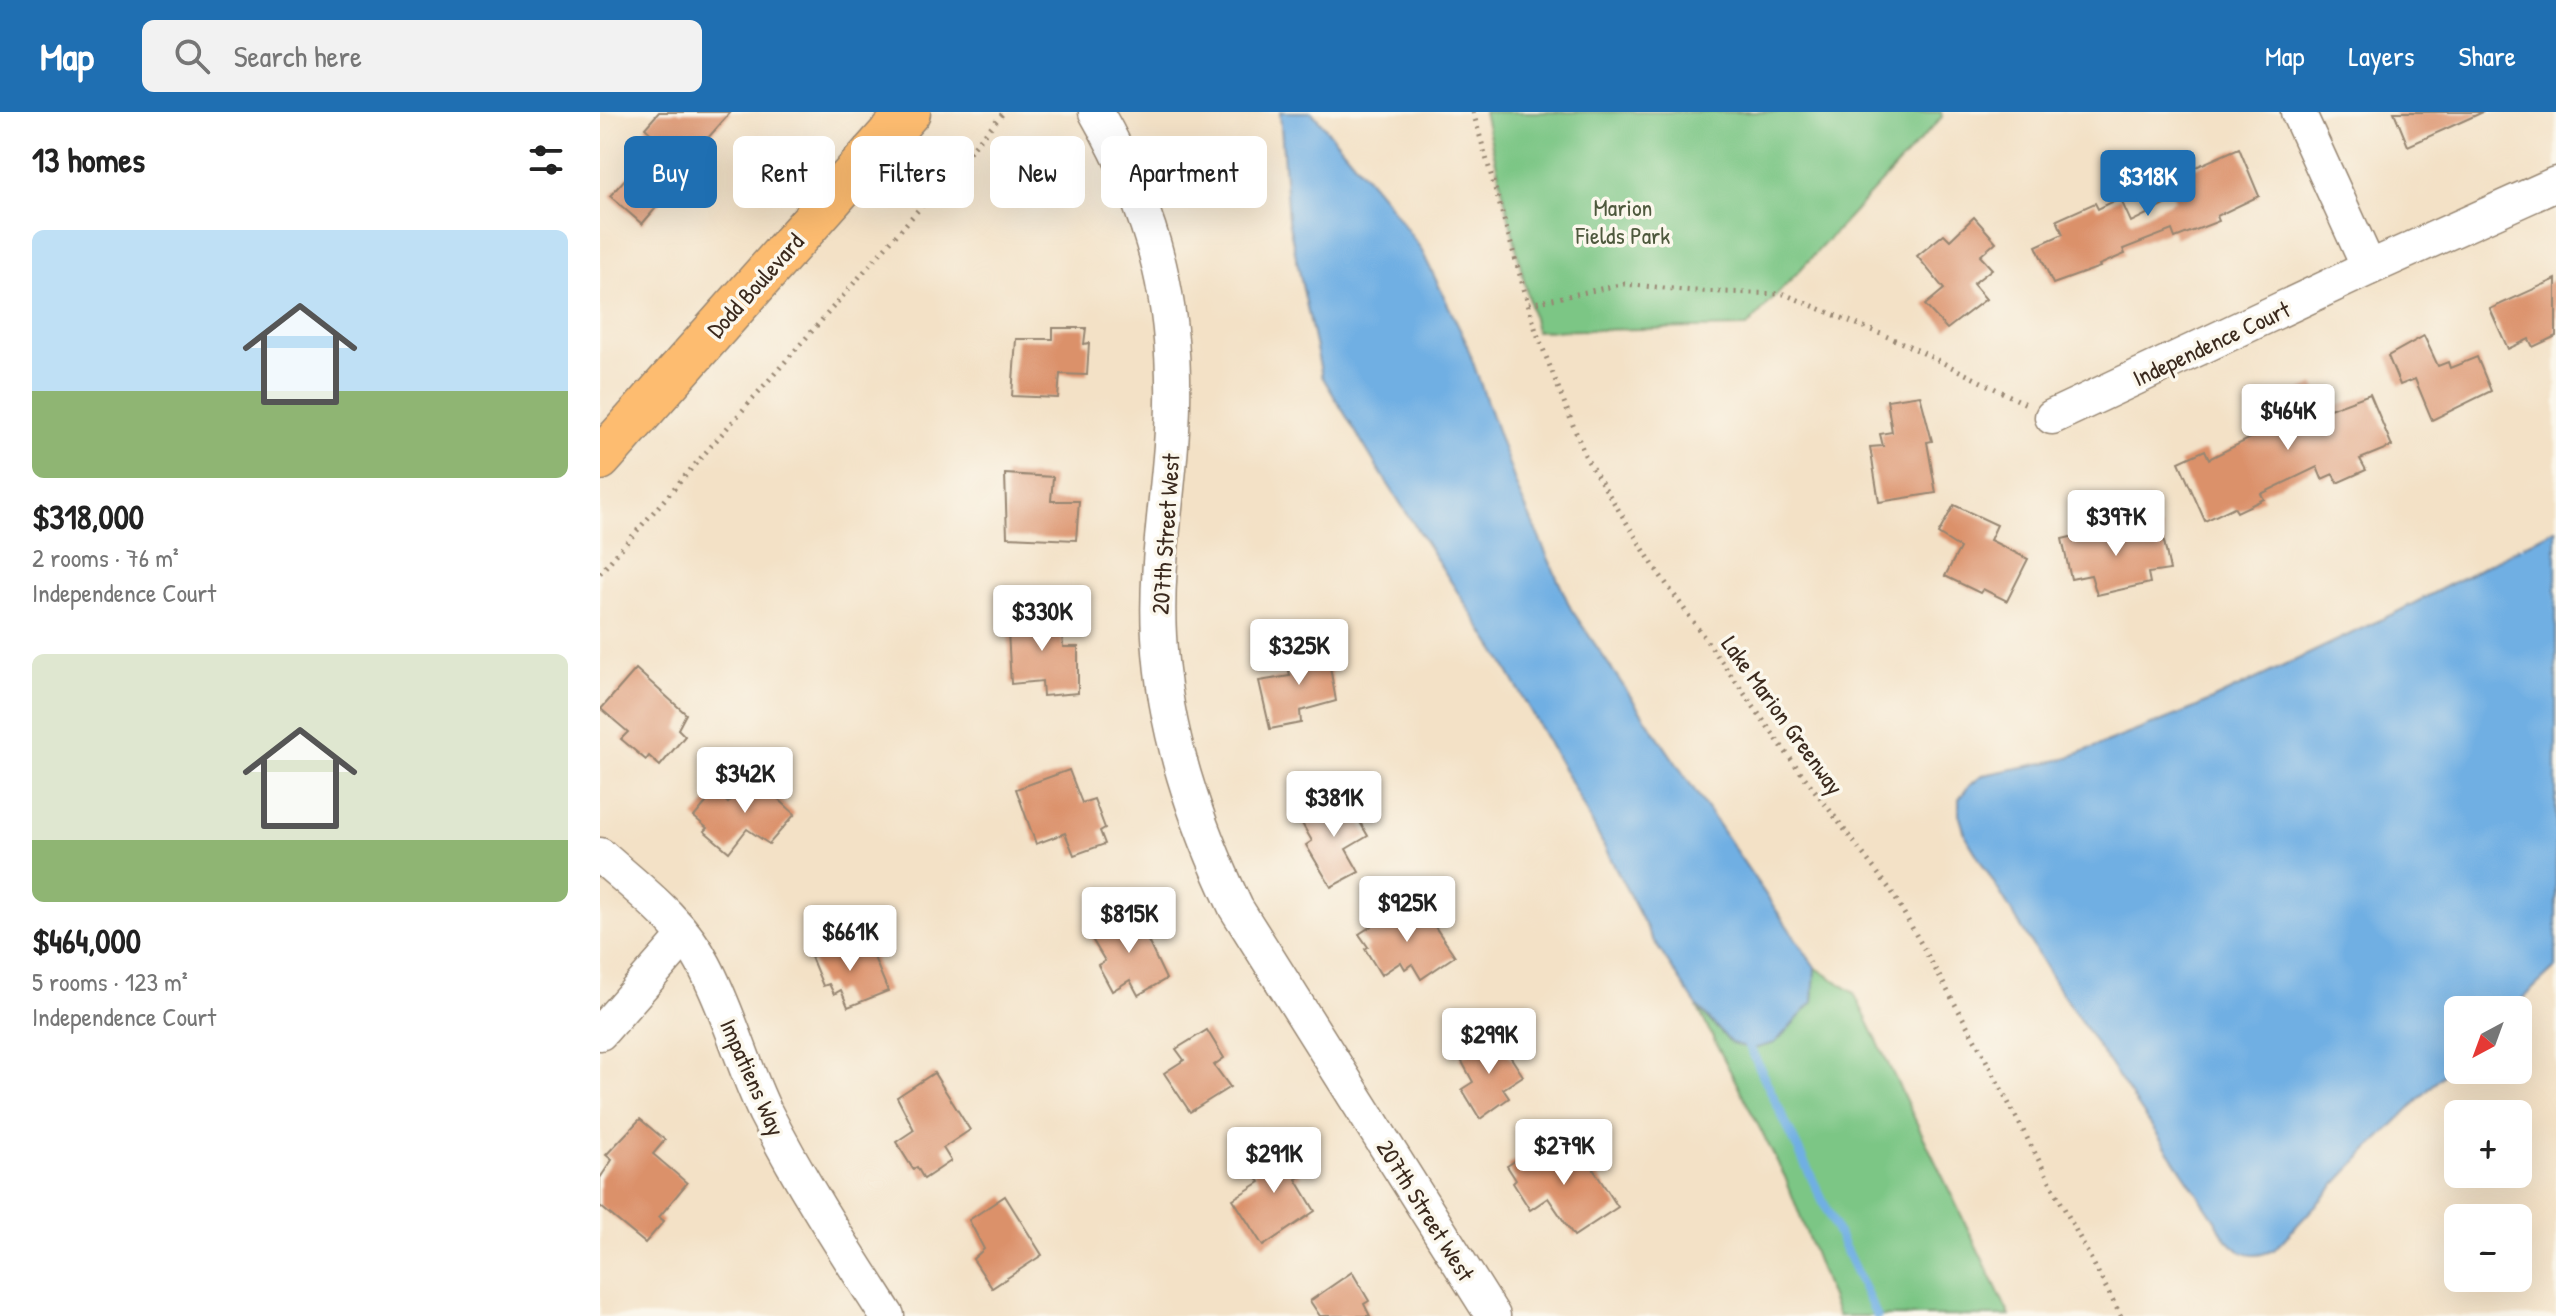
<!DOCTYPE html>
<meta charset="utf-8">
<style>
body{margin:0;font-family:"Patrick Hand",sans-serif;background:#f2f2f2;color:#222;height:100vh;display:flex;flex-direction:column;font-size:30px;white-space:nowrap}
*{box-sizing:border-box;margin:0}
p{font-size:26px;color:#767676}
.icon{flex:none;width:44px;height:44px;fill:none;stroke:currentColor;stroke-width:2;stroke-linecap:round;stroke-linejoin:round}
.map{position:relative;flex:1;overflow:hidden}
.panel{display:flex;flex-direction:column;background:#fff;width:600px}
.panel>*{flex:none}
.guide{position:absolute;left:24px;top:24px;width:760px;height:72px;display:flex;gap:16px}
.needle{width:52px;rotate:221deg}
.fabs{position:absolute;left:1844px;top:884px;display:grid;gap:16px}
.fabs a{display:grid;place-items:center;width:88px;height:88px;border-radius:12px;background:#fff;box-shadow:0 8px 32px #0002;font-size:40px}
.price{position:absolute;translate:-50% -68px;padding:0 18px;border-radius:8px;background:#fff;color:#222;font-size:26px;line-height:52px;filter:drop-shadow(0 2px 4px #0008)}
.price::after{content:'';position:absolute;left:50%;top:48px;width:24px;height:18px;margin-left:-12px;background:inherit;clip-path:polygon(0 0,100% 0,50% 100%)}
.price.active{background:#1f6fb2;color:#fff}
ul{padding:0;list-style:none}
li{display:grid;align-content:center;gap:16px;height:424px;padding:0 32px}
li span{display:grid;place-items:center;height:248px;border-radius:12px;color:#555}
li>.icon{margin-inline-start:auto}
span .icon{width:144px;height:144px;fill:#fffc;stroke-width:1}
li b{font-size:34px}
h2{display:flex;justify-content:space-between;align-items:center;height:96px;padding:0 32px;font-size:34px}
.tag{padding:0 28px;border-radius:12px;background:#fff;box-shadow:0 8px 32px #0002;font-size:28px;line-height:72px}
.tag.active{background:#1f6fb2;color:#fff}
header{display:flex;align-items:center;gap:48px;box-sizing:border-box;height:112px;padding:0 40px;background:#1f6fb2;color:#fff}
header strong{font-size:38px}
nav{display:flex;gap:44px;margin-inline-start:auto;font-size:28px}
.search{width:560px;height:72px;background:#f2f2f2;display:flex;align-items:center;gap:20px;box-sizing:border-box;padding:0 28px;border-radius:12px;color:#767676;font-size:30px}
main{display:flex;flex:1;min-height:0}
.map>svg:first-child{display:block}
.green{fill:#7bc685;stroke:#5b7852;stroke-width:2}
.water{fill:#70afe3;stroke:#566c80;stroke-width:2}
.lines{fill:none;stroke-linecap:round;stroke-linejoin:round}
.stream{stroke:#70afe3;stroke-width:9}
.building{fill:#db916a}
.minor-casing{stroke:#978672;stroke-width:37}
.major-casing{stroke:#978672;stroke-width:45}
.path{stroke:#978672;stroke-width:5;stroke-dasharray:2 6;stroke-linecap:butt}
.minor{stroke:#fff;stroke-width:34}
.major{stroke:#fdbc70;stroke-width:42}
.labels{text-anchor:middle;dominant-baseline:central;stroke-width:7;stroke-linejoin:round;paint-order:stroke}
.park-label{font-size:24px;fill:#4e593d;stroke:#fbf7ec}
.street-label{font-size:24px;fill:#3b2a1e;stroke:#fbf7ec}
</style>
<header>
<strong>Map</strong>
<div class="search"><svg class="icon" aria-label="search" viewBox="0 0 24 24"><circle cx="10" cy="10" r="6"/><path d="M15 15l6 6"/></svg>Search here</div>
<nav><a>Map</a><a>Layers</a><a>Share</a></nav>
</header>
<main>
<section class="panel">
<h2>13 homes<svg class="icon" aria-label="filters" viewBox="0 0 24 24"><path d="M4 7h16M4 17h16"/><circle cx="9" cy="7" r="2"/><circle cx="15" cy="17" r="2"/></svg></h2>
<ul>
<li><span style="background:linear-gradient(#bfe0f5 65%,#8fb573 0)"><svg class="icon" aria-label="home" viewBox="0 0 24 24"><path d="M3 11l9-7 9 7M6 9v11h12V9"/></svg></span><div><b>$318,000</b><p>2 rooms · 76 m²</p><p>Independence Court</p></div></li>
<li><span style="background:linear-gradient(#dfe7d0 75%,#8fb573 0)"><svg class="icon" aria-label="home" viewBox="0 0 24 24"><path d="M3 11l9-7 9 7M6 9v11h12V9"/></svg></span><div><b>$464,000</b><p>5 rooms · 123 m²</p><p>Independence Court</p></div></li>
</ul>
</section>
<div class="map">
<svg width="1956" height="1204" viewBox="0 0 1956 1204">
<rect width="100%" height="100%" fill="#fbf7ec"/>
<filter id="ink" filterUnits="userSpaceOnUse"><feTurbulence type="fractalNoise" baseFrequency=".0125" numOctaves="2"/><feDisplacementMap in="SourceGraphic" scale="16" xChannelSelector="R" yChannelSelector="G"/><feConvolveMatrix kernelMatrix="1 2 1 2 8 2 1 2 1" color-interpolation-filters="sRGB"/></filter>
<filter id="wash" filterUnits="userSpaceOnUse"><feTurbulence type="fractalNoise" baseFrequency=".006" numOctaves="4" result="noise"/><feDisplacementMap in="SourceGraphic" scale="32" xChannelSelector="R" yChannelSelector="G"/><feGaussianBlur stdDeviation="1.8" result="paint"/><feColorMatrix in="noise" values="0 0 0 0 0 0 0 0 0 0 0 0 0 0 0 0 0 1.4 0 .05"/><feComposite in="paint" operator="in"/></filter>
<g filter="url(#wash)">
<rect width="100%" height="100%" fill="#f3e1c6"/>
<g class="green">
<path d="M884,0H1341L1342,5L1147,215L936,219Z"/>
<path d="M1215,855L1254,881L1410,1204H1238L1185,1065L1097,895L1131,931L1213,890Z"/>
</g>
<g class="water">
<path d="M680,0H712L784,86L821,137L865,228L919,381L971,497L1215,855L1213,890L1175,931L1153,937L1131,931L1097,894L1053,828L970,669L904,552L777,355L722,264L688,108Z"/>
<path d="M1956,417V855L1910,898H1858V948L1761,1045L1674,1138C1669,1140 1661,1143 1655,1143C1638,1144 1623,1125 1617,1111L1457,874L1366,725L1359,702V687L1369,674L1383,663L1464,647L1595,596L1799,499Z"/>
</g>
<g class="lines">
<path class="stream" d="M1147,929L1277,1204"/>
</g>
<g id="blocks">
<g class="building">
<path d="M59,0H131L75,63L80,68L42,112L10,84L59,29L45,16Z"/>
<path d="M1794,0H1883L1808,34Z"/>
<path d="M1639,36L1659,84L1617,104L1619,109L1575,126L1572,118L1523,137L1525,142L1499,153L1500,155L1453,172L1436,134L1463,122L1457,108L1495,91L1498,97L1520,86L1531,110L1575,88L1566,68Z"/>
<path d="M1374,105L1396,130L1380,144L1392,157L1373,172L1386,187L1347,217L1325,193L1344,177L1317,144L1344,122L1350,128Z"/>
<path d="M1956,167V224L1933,235L1929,227L1908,237L1890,197Z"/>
<path d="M453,216H486L484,232L489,231L487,263L460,262L458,286L412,284L416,227H453Z"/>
<path d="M1824,224L1838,254L1848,250L1850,256L1877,245L1891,279L1832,308L1815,267L1800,273L1788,244Z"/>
<path d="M1714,272L1727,298L1770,282L1792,334L1760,347L1766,358L1737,371L1733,362L1722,367L1717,355L1661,382L1664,387L1637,400L1634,395L1605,409L1579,350L1605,338L1609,347L1677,313L1670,294Z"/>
<path d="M1320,283L1332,329L1327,330L1336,381L1279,390L1270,335L1283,334L1280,322L1292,320L1287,288Z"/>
<path d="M405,362L453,365L451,389H479L476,428L407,425Z"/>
<path d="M1354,393L1397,413L1390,428L1428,447L1407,489L1383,477L1380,481L1345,464L1360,436L1338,422Z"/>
<path d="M1561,415L1570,458L1548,461L1550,471L1497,483L1491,463L1471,467L1462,427L1510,416L1512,426Z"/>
<path d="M460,498L463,535H478V581L443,584L442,569L411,572L407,502Z"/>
<path d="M726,532L736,589L700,599L701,611L670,617L659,569L690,564L685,539Z"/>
<path d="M36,557L86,602L78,617L85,624L60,654L49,644L46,648L21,627L28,620L1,597Z"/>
<path d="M469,658L482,691L494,687L505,716L500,719L505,732L474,743L465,721L436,732L416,677Z"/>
<path d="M153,664L195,702L169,732L147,717L129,740L104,719L107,716L94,705L115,680L128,691Z"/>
<path d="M744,683L768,724L746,737L759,760L731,775L706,733L712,729L700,708Z"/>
<path d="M814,798L818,803L824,799L855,844L821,867L812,852L805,857L801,850L781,863L765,837L768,835L759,822L786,805L791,813Z"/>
<path d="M540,799L555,824L548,829L566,867L538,883L530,868L512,879L498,853L505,849L492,827Z"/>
<path d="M245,829L250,841L269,833L288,879L248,895L241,878L234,882L229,872L223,874L211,845Z"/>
<path d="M607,918L624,946L614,953L630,975L590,1000L564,961L584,948L576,937Z"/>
<path d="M896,923L923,964L903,977L909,986L880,1007L862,977L873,970L860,946Z"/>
<path d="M334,961L370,1018L343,1036L351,1049L324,1067L317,1055L313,1057L296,1030L314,1018L297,985Z"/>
<path d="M40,1007L65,1028L53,1042L87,1071L59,1105L64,1109L45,1131L0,1094V1066L12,1048L6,1043Z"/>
<path d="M673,1029L681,1043L686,1039L701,1064L696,1067L715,1099L663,1134L633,1087L660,1070L646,1048Z"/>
<path d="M976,1031L1018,1095L974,1124L948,1086L930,1098L913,1071L916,1068L907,1054L932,1038L942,1053Z"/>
<path d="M405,1084L442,1143L392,1176L373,1147L384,1137L369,1108Z"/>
<path d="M752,1160L769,1189L764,1192L770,1204H720L710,1189Z"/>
</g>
</g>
</g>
<g filter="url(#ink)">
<use href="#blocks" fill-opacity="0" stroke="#978672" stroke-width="2"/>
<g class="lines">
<g class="minor-casing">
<g id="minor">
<path d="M496,0C556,105 579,198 572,319C568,387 555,455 559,524C564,620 595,710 636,796L893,1204"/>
<path d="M1698,0L1769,156"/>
<path d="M1452,305L1769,156L1956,72"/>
<path d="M0,743C37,776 81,808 104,853C129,900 142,952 165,1000C201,1071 244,1137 287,1204"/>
<path d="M0,921L85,824"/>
</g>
</g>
<g class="major-casing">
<path id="major" d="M0,347L309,0"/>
</g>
<g class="path">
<path d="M873,0L936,219L986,346L1055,456L1190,646L1292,780L1378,933L1521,1204"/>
<path d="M929,192L1024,172L1094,179L1184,182L1305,232L1426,292"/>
<path d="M0,461L404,0"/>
</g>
<use href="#minor" class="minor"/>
<use href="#major" class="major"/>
</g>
</g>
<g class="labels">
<g class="park-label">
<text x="1023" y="95">Marion<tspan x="1023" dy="28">Fields Park</tspan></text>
</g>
<g class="street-label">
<text transform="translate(155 173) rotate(-48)">Dodd Boulevard</text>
<text transform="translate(1611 231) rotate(-25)">Independence Court</text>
<text transform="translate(565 422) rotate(-86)">207th Street West</text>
<text transform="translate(1183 603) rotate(54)">Lake Marion Greenway</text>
<text transform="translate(153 965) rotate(66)">Impatiens Way</text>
<text transform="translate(826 1098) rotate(58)">207th Street West</text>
</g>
</g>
</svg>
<div class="fabs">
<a><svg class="needle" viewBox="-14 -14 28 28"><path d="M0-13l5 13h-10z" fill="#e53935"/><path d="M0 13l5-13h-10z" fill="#767676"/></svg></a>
<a>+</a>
<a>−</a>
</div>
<b class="price active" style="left:1548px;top:106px">$318K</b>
<b class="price" style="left:1688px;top:340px">$464K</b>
<b class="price" style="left:1516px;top:446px">$397K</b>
<b class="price" style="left:442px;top:541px">$330K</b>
<b class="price" style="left:699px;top:575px">$325K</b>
<b class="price" style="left:145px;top:703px">$342K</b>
<b class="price" style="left:734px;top:727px">$381K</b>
<b class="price" style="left:807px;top:832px">$925K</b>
<b class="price" style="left:529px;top:843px">$815K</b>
<b class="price" style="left:250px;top:861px">$661K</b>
<b class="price" style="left:889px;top:964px">$299K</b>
<b class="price" style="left:964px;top:1075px">$279K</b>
<b class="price" style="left:674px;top:1083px">$291K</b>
<div class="guide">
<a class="tag active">Buy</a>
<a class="tag">Rent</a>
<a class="tag">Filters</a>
<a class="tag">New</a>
<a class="tag">Apartment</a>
</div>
</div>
</main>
